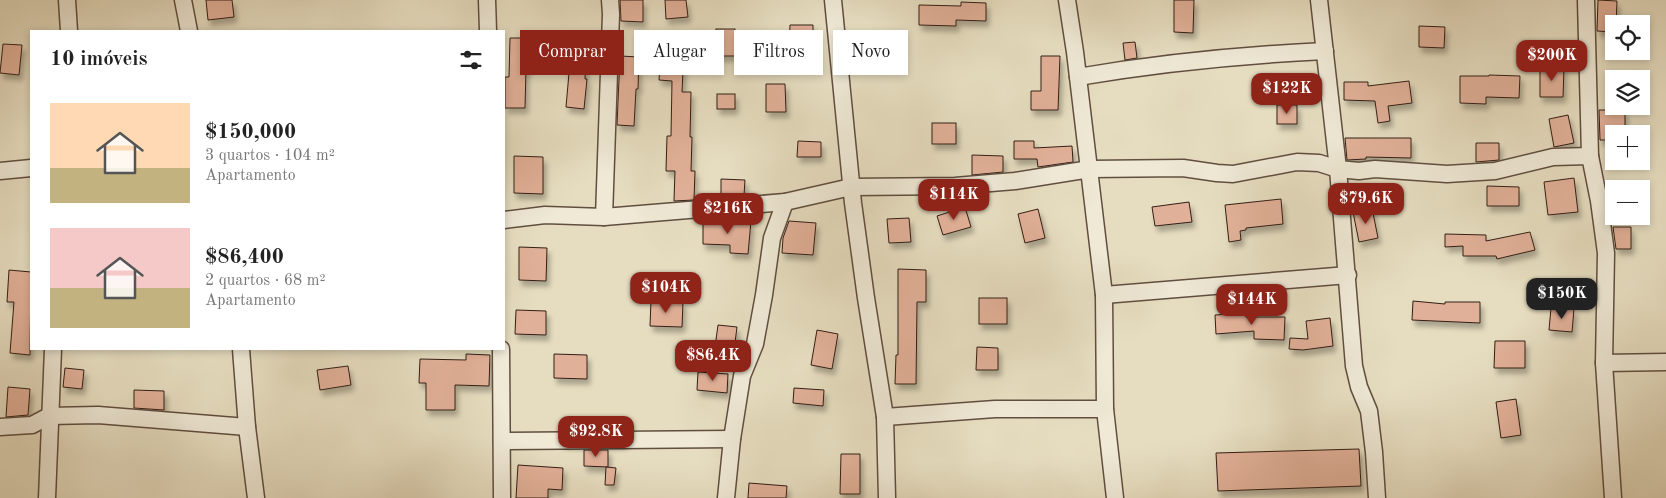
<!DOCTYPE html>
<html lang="pt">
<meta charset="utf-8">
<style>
body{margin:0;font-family:"Old Standard TT",serif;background:#f6f6f6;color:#222;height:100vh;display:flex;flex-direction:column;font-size:19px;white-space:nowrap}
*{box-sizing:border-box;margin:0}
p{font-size:16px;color:#767676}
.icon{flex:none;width:28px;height:28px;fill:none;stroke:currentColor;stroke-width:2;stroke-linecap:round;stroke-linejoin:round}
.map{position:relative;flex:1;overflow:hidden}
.sheet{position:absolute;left:30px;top:30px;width:475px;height:320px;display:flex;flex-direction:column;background:#fff;border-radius:0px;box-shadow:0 2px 8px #0003}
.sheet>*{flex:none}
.hud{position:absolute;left:520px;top:30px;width:475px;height:45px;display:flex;gap:10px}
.tools{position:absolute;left:1605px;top:15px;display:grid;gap:10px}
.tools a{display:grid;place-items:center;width:45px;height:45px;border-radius:0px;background:#fff;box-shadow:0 2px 8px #0003;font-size:25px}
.price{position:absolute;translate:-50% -42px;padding:0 11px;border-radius:10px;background:#8f2418;color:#fff;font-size:16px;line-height:32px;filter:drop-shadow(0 1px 2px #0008)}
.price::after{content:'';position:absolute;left:50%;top:30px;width:15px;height:11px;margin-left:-8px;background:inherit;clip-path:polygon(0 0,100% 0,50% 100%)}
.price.selected{background:#222;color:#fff}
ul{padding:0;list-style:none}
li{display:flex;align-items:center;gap:15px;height:125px;padding:0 20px}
li span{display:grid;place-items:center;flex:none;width:140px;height:100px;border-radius:0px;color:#555}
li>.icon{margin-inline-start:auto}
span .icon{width:60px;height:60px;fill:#fffc;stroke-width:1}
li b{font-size:21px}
h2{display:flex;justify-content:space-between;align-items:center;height:60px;padding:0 20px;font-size:21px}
.chip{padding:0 18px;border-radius:0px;background:#fff;box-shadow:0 2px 8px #0003;font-size:18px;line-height:45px}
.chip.selected{background:#8f2418;color:#fff}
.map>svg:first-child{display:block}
.building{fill:#e1b098;stroke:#331e15;filter:url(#shadow)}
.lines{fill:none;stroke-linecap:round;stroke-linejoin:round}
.minor-casing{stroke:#604e40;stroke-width:19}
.minor{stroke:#efe9d6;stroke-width:16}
</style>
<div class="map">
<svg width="1666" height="498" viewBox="0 0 1666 498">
<defs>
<filter id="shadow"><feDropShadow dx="3" dy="5.5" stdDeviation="2.5" flood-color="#0004"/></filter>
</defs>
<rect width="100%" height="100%" fill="#e6ddc0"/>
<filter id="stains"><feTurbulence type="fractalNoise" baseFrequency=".004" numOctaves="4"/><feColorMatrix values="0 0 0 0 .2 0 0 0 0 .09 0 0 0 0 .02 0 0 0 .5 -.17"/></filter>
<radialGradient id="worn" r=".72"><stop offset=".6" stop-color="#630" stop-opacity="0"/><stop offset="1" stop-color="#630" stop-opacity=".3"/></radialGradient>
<g class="building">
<path d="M206,0H232L234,17L208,20Z"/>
<path d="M620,0H643V22L621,21Z"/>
<path d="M665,0H686L688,17L666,19Z"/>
<path d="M1174,0H1194L1193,33L1174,32Z"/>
<path d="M1598,0L1617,1L1616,24H1614V32L1597,31Z"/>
<path d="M961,2L986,3V21L956,20V26L919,25V5L961,6Z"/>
<path d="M790,25H813V50H789Z"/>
<path d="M1419,26L1445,27L1444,48L1419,47Z"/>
<rect x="716" y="29" width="19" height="27"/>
<path d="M510,38H529L528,68H526L525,108H505V77H509Z"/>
<path d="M1135,42L1137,58L1125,60L1123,43Z"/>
<path d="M3,44L22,45L19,75L0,73Z"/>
<path d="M567,46H586L585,79H587L584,109L566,107L569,73H566Z"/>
<path d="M661,48L684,49L682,92H691L690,137H692L691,171H695L694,200L674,201L675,171H666L667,136H671L672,81L659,80Z"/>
<path d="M620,56L639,57L638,89H636L634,126L617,125Z"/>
<path d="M1041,56H1060L1058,110H1031V91H1041Z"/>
<path d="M1540,66L1564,67L1563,97H1540Z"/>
<path d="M1489,75L1520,76L1519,98L1486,97V104L1460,103V76H1489Z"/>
<path d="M1409,81L1412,103L1388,106L1390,121L1378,123L1375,101L1344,100V82H1368V86Z"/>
<path d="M766,84H785L786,112H766Z"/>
<rect x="717" y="94" width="18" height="15"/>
<rect x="1277" y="105" width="20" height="19"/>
<path d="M1599,110H1625V134H1614V140H1600Z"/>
<path d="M1568,115L1574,143L1554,147L1549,119Z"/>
<rect x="932" y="123" width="24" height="21"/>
<path d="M1345,138H1411V158L1366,157V159L1347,160Z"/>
<path d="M798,141L821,142V157H797Z"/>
<path d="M1014,141H1034V148L1072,146L1073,162L1038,167L1037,159H1014Z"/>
<path d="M1476,143H1499V160L1476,162Z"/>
<path d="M972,155L1003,156V172L972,175Z"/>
<path d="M514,156L543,157V194L514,193Z"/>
<path d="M1574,178L1578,212L1548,215L1544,182Z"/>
<path d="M721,179L745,180L744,195L721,197Z"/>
<path d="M1487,186L1519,187V206H1487Z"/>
<path d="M1281,199L1283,224L1246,228V230L1240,231L1241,240L1229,242L1225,205Z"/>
<path d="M1189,202L1192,222L1155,226L1152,207Z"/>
<path d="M965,207L971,227L943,235L937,216Z"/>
<path d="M1372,208L1378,238L1359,242L1353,212Z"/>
<path d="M1038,209L1045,238L1025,243L1018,214Z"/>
<path d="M909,218L911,242L889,243L887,219Z"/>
<path d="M703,220L751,221L748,254L730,253V245L703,244Z"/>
<path d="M789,221L816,223L813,255L782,253L783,238Z"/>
<path d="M1613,227H1631V249H1616Z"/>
<path d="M1530,232L1535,250L1497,259L1496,256H1463V246L1445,247V234L1486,235V241Z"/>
<path d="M519,247L547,248L546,281L519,280Z"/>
<path d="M898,269L926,270V302H917L916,384H895L896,355H898Z"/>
<path d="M9,270L31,272L30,355L10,353L14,302H7Z"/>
<rect x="979" y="298" width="28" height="26"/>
<path d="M651,301L683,302L682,327L650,326Z"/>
<path d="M1413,301L1445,304V302H1480V323L1412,320Z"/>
<path d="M1551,308L1574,309L1572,332L1549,330Z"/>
<path d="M516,310L546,311V335L515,334Z"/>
<path d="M1245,313L1246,317H1285L1284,340L1254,339V331L1216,334L1215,315Z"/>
<path d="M1330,318L1333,346L1303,350L1289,349L1290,338L1308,339L1306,321Z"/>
<path d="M718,325L737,327L733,358L714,355Z"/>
<path d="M817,330L838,334L832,369L811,365Z"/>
<path d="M1495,341H1525V368H1494Z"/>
<path d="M977,347L998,348V370H976Z"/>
<path d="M466,354L490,355L489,386L455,385V410H426V383H419L420,359L466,360Z"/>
<path d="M554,354L587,355V379L554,378Z"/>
<path d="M348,366L351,385L320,390L317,370Z"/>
<path d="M65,368L84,370L82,389L63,387Z"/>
<path d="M698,372L728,374L727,393L697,390Z"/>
<path d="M8,387L30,389L28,415L6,417Z"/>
<path d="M794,388L824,390L823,406L793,403Z"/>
<path d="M134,390L164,391V410L134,408Z"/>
<path d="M1516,399L1521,435L1501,438L1496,402Z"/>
<path d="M1359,449L1361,486L1218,491L1216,453Z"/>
<path d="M584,450H608V467L584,466Z"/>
<path d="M841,454H860V494H840Z"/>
<path d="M518,465L563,468L562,490L548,489V498H516Z"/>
<path d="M606,467L616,468L614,485H605Z"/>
<path d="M749,483L787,486L786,498H748Z"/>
</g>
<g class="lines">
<g class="minor-casing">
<g id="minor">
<path d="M67,0L69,31"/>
<path d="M183,0L189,31"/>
<path d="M487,0L488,31"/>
<path d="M833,0L853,203L866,298L885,417L887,498"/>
<path d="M1067,0L1075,52L1104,295L1105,409L1115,498"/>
<path d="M1319,0L1338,169L1354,366L1359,387L1369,411L1374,452L1377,498"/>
<path d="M1586,0L1590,156"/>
<path d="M1078,77C1160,63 1242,55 1325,51"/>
<path d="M0,171L31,168"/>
<path d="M604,217L611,14L610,0"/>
<path d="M504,220L545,215L604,217L785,202L851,187L955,186L1015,181L1090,169L1183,168L1217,173L1233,174L1297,162L1319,163L1338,169L1359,171L1375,169L1447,174L1495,171L1553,157L1590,156L1599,201L1606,253L1604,363L1613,498"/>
<path d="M1104,295L1348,275"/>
<path d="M241,349L247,427L256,498"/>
<path d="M501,349L502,498"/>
<path d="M1604,363L1666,362"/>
<path d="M885,417L995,409H1105"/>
<path d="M0,427L32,425L49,416L98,415L247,427"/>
<path d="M502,441L732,439"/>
<path d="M47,498L53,349"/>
<path d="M726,498L732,439L742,376L755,344L764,295L772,238L785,202"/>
</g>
</g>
<use href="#minor" class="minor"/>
</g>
<rect width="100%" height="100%" filter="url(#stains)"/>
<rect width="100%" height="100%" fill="url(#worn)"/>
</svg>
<div class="tools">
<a><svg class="icon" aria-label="locate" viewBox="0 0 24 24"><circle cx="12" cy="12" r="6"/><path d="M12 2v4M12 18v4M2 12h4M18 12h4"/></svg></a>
<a><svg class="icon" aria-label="layers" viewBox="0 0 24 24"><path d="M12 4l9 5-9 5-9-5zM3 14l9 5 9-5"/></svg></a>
<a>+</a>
<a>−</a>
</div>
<b class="price" style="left:1552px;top:82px">$200K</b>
<b class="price" style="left:1287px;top:115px">$122K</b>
<b class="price" style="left:954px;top:221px">$114K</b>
<b class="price" style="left:1366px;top:225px">$79.6K</b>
<b class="price" style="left:728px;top:235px">$216K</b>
<b class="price" style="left:666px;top:314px">$104K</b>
<b class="price selected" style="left:1562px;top:320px">$150K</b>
<b class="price" style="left:1252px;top:326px">$144K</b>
<b class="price" style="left:713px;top:382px">$86.4K</b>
<b class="price" style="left:596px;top:458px">$92.8K</b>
<div class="hud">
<a class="chip selected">Comprar</a>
<a class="chip">Alugar</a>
<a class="chip">Filtros</a>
<a class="chip">Novo</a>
</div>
<section class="sheet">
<h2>10 imóveis<svg class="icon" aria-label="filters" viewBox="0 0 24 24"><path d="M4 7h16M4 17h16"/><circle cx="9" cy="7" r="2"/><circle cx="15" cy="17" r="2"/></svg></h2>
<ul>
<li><span style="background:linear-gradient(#ffd9b3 65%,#c2b280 0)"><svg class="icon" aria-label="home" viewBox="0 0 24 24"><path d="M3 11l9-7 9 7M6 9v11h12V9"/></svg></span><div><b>$150,000</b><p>3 quartos · 104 m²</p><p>Apartamento</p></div></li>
<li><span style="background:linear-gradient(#f6c9c9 60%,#c2b280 0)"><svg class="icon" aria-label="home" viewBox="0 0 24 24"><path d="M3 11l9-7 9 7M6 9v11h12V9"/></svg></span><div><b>$86,400</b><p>2 quartos · 68 m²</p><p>Apartamento</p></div></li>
</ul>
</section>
</div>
